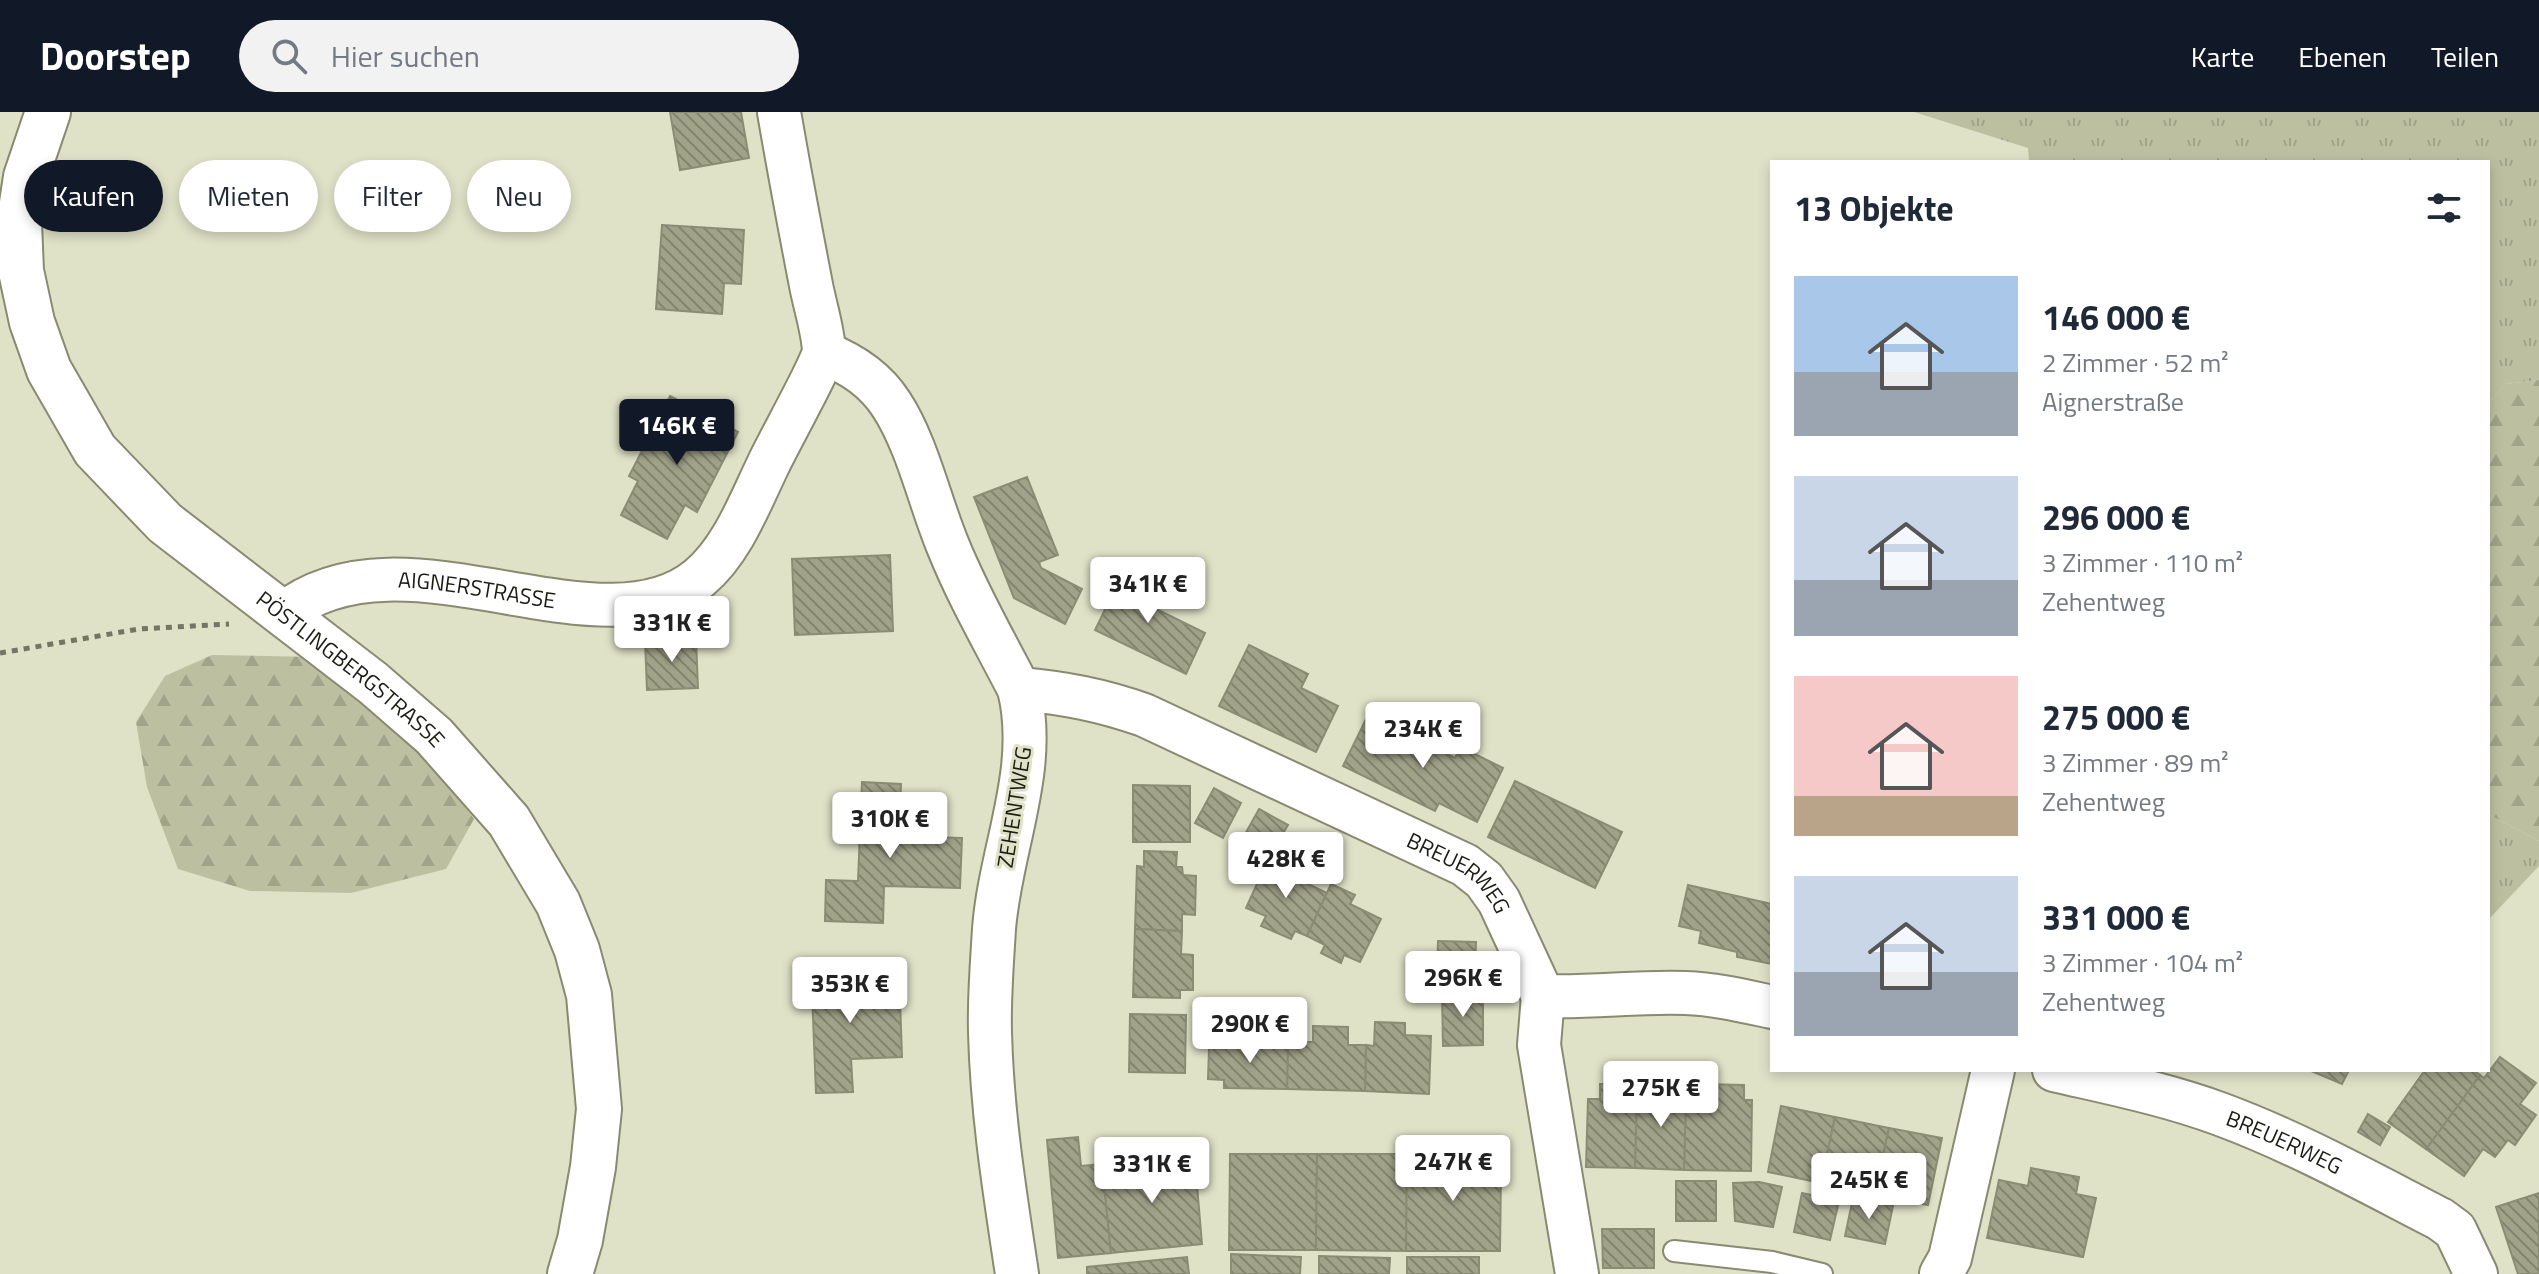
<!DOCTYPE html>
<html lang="de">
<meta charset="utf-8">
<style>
body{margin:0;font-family:"Titillium Web",sans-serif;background:#f2f2f3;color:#1f2937;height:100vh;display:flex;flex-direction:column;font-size:30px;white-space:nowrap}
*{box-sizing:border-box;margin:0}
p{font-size:26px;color:#747a83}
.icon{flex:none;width:44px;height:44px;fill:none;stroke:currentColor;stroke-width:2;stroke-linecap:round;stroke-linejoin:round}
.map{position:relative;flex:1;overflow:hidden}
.drawer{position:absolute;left:1770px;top:48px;width:720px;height:912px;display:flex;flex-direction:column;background:#fff;border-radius:0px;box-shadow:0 4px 12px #0003}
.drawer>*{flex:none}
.hud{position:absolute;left:24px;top:48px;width:760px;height:72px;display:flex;gap:16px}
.price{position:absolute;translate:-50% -68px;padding:0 18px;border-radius:8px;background:#fff;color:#222;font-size:26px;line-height:52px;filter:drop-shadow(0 2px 4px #0008)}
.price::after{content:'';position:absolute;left:50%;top:48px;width:24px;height:18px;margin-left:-12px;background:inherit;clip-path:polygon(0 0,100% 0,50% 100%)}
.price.current{background:#111827;color:#fff}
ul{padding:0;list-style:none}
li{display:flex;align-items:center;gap:24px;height:200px;padding:0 24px}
li span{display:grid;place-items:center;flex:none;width:224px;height:160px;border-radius:0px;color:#555}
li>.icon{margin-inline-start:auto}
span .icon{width:96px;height:96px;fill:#fffc;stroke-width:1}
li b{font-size:34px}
h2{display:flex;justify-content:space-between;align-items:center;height:96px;padding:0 24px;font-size:34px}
.chip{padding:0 28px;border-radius:36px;background:#fff;box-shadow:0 4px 12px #0003;font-size:28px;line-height:72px}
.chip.current{background:#111827;color:#fff}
header{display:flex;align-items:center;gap:48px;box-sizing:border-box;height:112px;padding:0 40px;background:#111827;color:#fff}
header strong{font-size:38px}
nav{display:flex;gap:44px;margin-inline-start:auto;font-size:28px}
.search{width:560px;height:72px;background:#f2f2f3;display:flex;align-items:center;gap:20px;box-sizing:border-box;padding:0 28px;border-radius:44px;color:#747a83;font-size:30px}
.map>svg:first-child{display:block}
.grass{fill:url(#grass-tufts)}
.forest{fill:url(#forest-firs)}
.building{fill:url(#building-back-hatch);stroke:#8a8d74;stroke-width:2}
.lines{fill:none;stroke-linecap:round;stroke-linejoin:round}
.lane-casing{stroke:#888a71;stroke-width:24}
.street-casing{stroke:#888a71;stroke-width:46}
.secondary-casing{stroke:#888a71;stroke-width:48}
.path{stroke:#747664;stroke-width:5;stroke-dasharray:6 6;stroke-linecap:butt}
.lane{stroke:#fff;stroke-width:20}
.street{stroke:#fff;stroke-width:42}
.secondary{stroke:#fff;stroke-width:44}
.labels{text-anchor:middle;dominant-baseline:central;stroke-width:6;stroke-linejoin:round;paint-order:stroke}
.street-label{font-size:22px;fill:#1b1c12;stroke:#dfe2c7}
</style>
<header>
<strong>Doorstep</strong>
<div class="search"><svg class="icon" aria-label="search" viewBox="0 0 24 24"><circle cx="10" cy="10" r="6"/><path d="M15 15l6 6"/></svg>Hier suchen</div>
<nav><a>Karte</a><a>Ebenen</a><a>Teilen</a></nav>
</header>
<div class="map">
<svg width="2539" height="1162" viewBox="0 0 2539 1162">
<defs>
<pattern id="grass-tufts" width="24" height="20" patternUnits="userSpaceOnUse" patternTransform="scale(2)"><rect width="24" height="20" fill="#bcbfa0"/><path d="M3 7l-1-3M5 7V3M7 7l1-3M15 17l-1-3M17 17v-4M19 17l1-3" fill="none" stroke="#a1a489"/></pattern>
<pattern id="forest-firs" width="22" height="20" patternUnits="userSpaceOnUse" patternTransform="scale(2)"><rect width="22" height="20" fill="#bcbfa0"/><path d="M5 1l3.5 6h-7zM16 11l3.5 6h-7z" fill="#a1a489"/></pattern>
<pattern id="building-back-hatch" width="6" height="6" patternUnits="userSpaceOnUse" patternTransform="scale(2)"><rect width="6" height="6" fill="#a1a389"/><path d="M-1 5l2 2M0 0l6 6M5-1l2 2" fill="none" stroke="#82846f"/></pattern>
</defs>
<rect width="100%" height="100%" fill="#dfe2c7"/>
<g class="grass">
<path d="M1914,0H2539V268L2505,272L2488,293V50H2029L2028,36Z"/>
<path d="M2488,702L2539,729V754L2488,808Z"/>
</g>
<g class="forest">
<path d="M2539,268V729L2488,702V293L2505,272Z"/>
<path d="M212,543L313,545L415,628L474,707L446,757L351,781L250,779L178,757L147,675L136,610L165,564Z"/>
</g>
<g class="building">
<path d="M670,0H741L749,46L680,58Z"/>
<path d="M662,113L744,118L741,172L724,171L722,202L656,197Z"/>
<path d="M670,284L738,320L697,400L685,393L667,427L621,403L638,369L629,364Z"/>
<path d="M1027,365L1058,443L1039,450L1041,456L1082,477L1065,512L1014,486L974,385Z"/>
<path d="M890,443L893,519L795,523L792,447Z"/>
<path d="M1128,450L1147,459L1134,486L1205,521L1186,562L1095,518Z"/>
<path d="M696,527L698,576L647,578L645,529Z"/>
<path d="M1249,533L1308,562L1301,576L1338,594L1316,640L1219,594Z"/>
<path d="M1368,603L1455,646L1461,635L1503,656L1477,710L1439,691L1435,699L1343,654Z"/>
<path d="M1515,669L1622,720L1595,776L1488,725Z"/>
<path d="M862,670L901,672L899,724L962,726L960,776L884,774L883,811L825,809L826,768L858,769Z"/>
<path d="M1133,673L1190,674V730H1133Z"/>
<path d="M1214,676L1241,691L1223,726L1195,711Z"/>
<path d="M1259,697L1288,713L1269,746L1240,731Z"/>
<path d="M1144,739L1177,740L1176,755H1182L1183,763L1196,764L1195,803L1182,802V819L1135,817L1137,754L1144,755Z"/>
<path d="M1276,743L1295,752L1289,763L1327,781L1307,824L1295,819L1291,827L1261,814L1266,804L1246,796L1266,752L1270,754Z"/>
<path d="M1331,772L1355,783L1350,792L1381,807L1360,850L1344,843L1341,851L1321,841L1325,833L1307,824Z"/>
<path d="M1688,773L1772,792V852L1737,845V840L1699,831L1701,819L1679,814Z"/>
<path d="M1135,817L1182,819L1181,842L1193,843V878H1180V886L1133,885Z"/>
<path d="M1438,829L1476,830L1475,862L1437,861Z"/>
<path d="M871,853L873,887H900L902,945L851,947L853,980L816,981L811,856Z"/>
<path d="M1442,881H1483V933L1443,934Z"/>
<path d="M1130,902L1186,903L1185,961L1129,960Z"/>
<path d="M1375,910L1405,911V923L1431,924L1429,982L1365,979L1366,933L1374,934Z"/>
<path d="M1313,914L1348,915V933H1366L1365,979L1287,977L1288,930H1313Z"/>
<path d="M1225,929L1288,930L1287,977L1224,976V968L1208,967L1209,936L1225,937Z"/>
<path d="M2500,945L2536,971L2520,992L2536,1003L2515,1033L2508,1028L2495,1045L2483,1037L2464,1064L2426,1037L2480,963L2484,966Z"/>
<path d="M2309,958H2349L2342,972Z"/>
<path d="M2425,958H2473L2480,963L2426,1037L2388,1010Z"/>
<path d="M1600,972H1625V986L1637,987L1635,1056L1586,1055L1588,987H1600Z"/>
<path d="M1703,972L1744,973V988H1752L1751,1059L1684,1058L1686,986H1703Z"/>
<path d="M1646,973H1676V986H1686L1684,1058L1635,1056L1637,987H1645Z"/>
<path d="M1781,994L1835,1005L1821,1071L1768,1060Z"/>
<path d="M2368,1002L2390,1015L2380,1033L2358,1020Z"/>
<path d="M1835,1005L1889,1016L1875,1082L1821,1071Z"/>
<path d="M1889,1016L1942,1026L1928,1093L1875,1082Z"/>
<path d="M1078,1025L1081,1054L1102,1052L1111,1141L1058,1146L1047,1028Z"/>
<path d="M1230,1042H1317L1316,1138H1229Z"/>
<path d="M1317,1042H1407L1406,1139L1316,1138Z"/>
<path d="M1407,1042L1492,1043V1060H1501L1500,1139H1406Z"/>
<path d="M1185,1044L1186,1062L1196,1061L1202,1132L1111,1141L1102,1052Z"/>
<path d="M2031,1056L2079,1065L2076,1082L2096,1086L2083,1145L1987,1126L1999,1068L2028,1074Z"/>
<rect x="1676" y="1069" width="40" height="40"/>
<path d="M1759,1070L1782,1075L1773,1115L1735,1109L1733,1071Z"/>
<path d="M1802,1081L1839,1089L1830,1128L1794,1120Z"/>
<path d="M2539,1081V1162H2518L2496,1095Z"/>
<path d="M1853,1086L1893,1094L1885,1132L1845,1124Z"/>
<path d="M1602,1117H1654V1156H1603Z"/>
<path d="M1231,1142L1301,1145L1300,1162H1231Z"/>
<path d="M1319,1144L1390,1146L1389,1162H1319Z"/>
<path d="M1187,1145L1189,1162H1087V1155Z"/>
<rect x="1407" y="1145" width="72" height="17"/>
</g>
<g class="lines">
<g class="lane-casing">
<path id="lane" d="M1674,1139L1772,1150L1822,1162"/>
</g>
<g class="street-casing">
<g id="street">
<path d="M824,241C852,252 875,267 891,292C917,331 930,391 948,434C968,484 995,530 1019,577C1039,658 1000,737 994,817C992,851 989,886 990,920C992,1002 1005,1082 1017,1162"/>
<path id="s1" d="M283,502C400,407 600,548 699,466C732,439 750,390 768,353C776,335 824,249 824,239C823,218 815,194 811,173C800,116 789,58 779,0"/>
<path id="s2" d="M1019,577C1065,581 1101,588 1144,603L1465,753L1484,768L1499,789L1543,884C1591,886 1639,879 1686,881C1715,882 1744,889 1772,895"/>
<path d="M1543,884L1539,933L1577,1162"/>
<path id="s3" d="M2054,958C2110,971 2166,982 2220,1002C2296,1030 2368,1070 2440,1107L2455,1118L2476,1162"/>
<path d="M1941,1162L1950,1146L1993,958"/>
</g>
</g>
<g class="secondary-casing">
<g id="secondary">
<path id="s4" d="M48,0L26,65L19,111L21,159L32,210L49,258L95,338L165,411L373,571L434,624L509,709L558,791L577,838L589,883L599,997L593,1055L580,1128L570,1162"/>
</g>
</g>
<path class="path" d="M0,541L139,517L229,512"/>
<use href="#lane" class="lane"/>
<use href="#street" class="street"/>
<use href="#secondary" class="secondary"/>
</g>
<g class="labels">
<g class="street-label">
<text stroke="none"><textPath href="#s1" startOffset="202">AIGNERSTRASSE</textPath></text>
<text stroke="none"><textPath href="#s4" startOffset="696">PÖSTLINGBERGSTRASSE</textPath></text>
<text transform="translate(1014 695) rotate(-81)">ZEHENTWEG</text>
<text stroke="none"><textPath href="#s2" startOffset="482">BREUERWEG</textPath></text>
<text stroke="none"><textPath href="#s3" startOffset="242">BREUERWEG</textPath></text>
</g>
</g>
</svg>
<b class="price current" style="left:677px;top:355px">146K €</b>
<b class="price" style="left:1148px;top:513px">341K €</b>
<b class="price" style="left:672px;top:552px">331K €</b>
<b class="price" style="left:1423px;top:658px">234K €</b>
<b class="price" style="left:890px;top:748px">310K €</b>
<b class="price" style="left:1286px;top:788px">428K €</b>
<b class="price" style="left:1463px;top:907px">296K €</b>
<b class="price" style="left:850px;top:913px">353K €</b>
<b class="price" style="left:1250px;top:953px">290K €</b>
<b class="price" style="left:1661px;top:1017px">275K €</b>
<b class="price" style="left:1453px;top:1091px">247K €</b>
<b class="price" style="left:1152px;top:1093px">331K €</b>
<b class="price" style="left:1869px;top:1109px">245K €</b>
<div class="hud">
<a class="chip current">Kaufen</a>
<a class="chip">Mieten</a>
<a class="chip">Filter</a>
<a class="chip">Neu</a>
</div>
<section class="drawer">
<h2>13 Objekte<svg class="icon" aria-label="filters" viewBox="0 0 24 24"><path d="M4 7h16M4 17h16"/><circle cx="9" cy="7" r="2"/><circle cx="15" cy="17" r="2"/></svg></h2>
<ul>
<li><span style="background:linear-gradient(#a9c7e8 60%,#9aa5b1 0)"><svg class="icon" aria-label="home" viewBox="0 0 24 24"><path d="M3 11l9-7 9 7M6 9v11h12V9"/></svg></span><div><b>146 000 €</b><p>2 Zimmer · 52 m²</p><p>Aignerstraße</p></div></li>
<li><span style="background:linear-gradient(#c9d6e8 65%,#9aa5b1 0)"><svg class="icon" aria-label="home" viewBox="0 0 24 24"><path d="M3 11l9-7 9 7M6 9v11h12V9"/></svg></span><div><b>296 000 €</b><p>3 Zimmer · 110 m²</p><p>Zehentweg</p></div></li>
<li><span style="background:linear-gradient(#f6c9c9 75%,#b9a48a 0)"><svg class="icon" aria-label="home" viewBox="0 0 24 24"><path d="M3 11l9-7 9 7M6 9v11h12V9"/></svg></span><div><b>275 000 €</b><p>3 Zimmer · 89 m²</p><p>Zehentweg</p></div></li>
<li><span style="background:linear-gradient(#c9d6e8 60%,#9aa5b1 0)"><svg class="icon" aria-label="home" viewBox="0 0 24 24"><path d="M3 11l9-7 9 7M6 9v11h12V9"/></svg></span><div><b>331 000 €</b><p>3 Zimmer · 104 m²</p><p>Zehentweg</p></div></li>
</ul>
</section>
</div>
